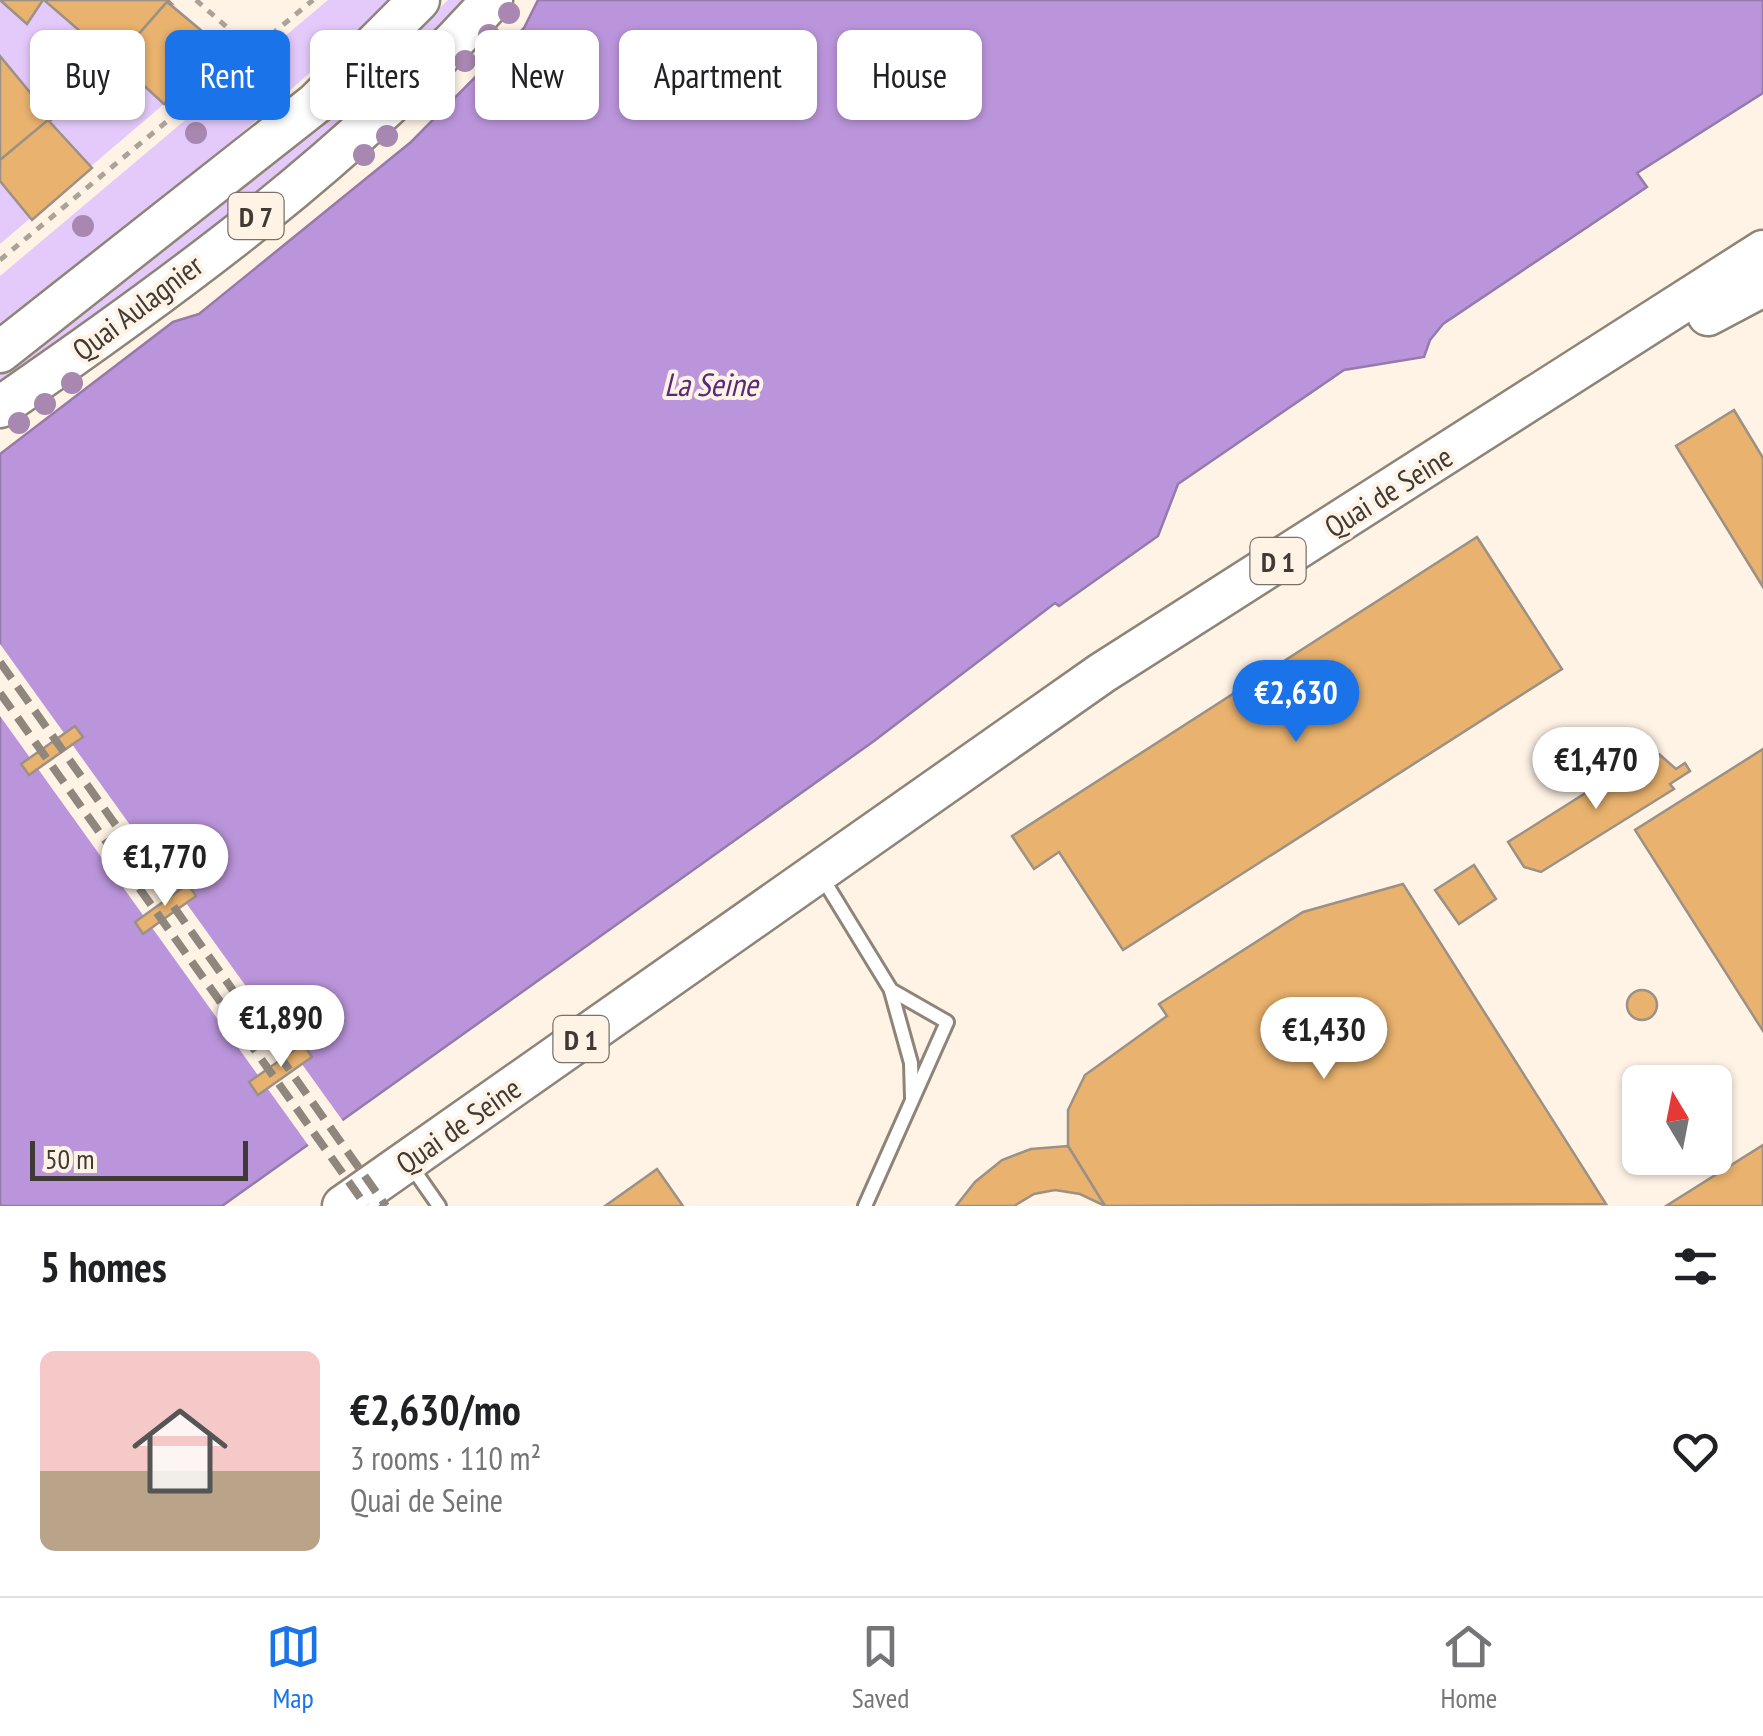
<!DOCTYPE html>
<meta charset="utf-8">
<style>
body{margin:0;font-family:"PT Sans Narrow",sans-serif;background:#f6f6f6;color:#202124;height:100vh;display:flex;flex-direction:column;font-size:38px;white-space:nowrap}
*{box-sizing:border-box;margin:0}
p{font-size:32px;color:#757577}
.icon{flex:none;width:55px;height:55px;fill:none;stroke:currentColor;stroke-width:2;stroke-linecap:round;stroke-linejoin:round}
.map{position:relative;height:1206px;overflow:hidden}
.side{display:flex;flex-direction:column;background:#fff;flex:1}
.side>*{flex:none}
.banner{position:absolute;left:30px;top:30px;width:1000px;height:90px;display:flex;gap:20px}
.needle{width:65px;rotate:350deg}
.controls{position:absolute;left:1622px;top:1065px;display:grid;gap:20px}
.controls a{display:grid;place-items:center;width:110px;height:110px;border-radius:15px;background:#fff;box-shadow:0 2px 8px #0004;font-size:50px}
.scale{position:absolute;left:30px;bottom:25px;width:218px;box-sizing:border-box;padding-left:10px;border:5px solid #3f3a35;border-top:0;font-size:28px;line-height:35px;white-space:nowrap;color:#3f3a35;-webkit-text-stroke:8px #fff3e6;paint-order:stroke}
.price{position:absolute;translate:-50% -85px;padding:0 22px;border-radius:35px;background:#fff;color:#222;font-size:32px;line-height:65px;filter:drop-shadow(0 2px 5px #0008)}
.price::after{content:'';position:absolute;left:50%;top:60px;width:30px;height:22px;margin-left:-15px;background:inherit;clip-path:polygon(0 0,100% 0,50% 100%)}
.price.selected{background:#1a73e8;color:#fff}
ul{padding:0;list-style:none}
li{display:flex;align-items:center;gap:30px;height:250px;padding:0 40px}
li span{display:grid;place-items:center;flex:none;width:280px;height:200px;border-radius:15px;color:#555}
li>.icon{margin-inline-start:auto}
span .icon{width:120px;height:120px;fill:#fffc;stroke-width:1}
li b{font-size:42px}
h2{display:flex;justify-content:space-between;align-items:center;height:120px;padding:0 40px;font-size:42px}
.chip{padding:0 35px;border-radius:15px;background:#fff;box-shadow:0 2px 8px #0004;font-size:35px;line-height:90px}
.chip.selected{background:#1a73e8;color:#fff}
.dock{display:flex;justify-content:space-around;align-items:center;height:140px;border-top:2px solid #e0e0e0;background:#fff;font-size:28px;color:#757577}
.dock a{display:grid;justify-items:center;gap:5px}
.dock .selected{color:#1a73e8}
.map>svg:first-child{display:block}
.green{fill:#e4cafb}
.water{fill:#bb95db;stroke:#967aa9;stroke-width:2.5}
.pier{fill:#fff3e6}
.building{fill:#e9b26e;stroke:#9c9185;stroke-width:2.5}
.lines{fill:none;stroke-linecap:round;stroke-linejoin:round}
.lane-casing{stroke:#8e8477;stroke-width:18}
.primary-casing{stroke:#8e8477;stroke-width:45}
.path{stroke:#aba298;stroke-width:5;stroke-dasharray:8 8;stroke-linecap:butt}
.lane{stroke:#fff;stroke-width:12}
.primary{stroke:#fff;stroke-width:40}
.rail{stroke:#8f877e;stroke-width:8;stroke-dasharray:20 10;stroke-linecap:butt}
.tree{fill:#a888b0}
.labels{text-anchor:middle;dominant-baseline:central;stroke-width:8;stroke-linejoin:round;paint-order:stroke}
.shield{fill:#fff3e6;stroke:#79726a;stroke-width:2.5}
.shield-label{font-size:28px;font-weight:bold;fill:#3f3a35}
.street-label{font-size:30px;fill:#3f3a35;stroke:#fff3e6}
.water-label{font-size:32px;font-style:italic;fill:#59287a;stroke:#fff3e6}
</style>
<div class="map">
<svg width="1763" height="1206" viewBox="0 0 1763 1206">
<rect width="100%" height="100%" fill="#fff3e6"/>
<g class="green">
<path d="M0,0H168L226,51L0,244Z"/>
<path d="M328,0H392L212,159L0,323V276Z"/>
<path d="M448,0H473L290,169L0,384V372L305,136Z"/>
</g>
<path class="water" d="M538,0H1763V93L1637,173L1647,187L1443,324L1430,340L1424,357L1344,370L1178,484L1158,536L1059,606L1055,603L874,741L222,1206H0V454L173,322L199,314L411,142L524,28Z"/>
<path class="pier" d="M0,644L345,1124L311,1149L0,716Z"/>
<g class="building">
<path d="M0,0H43L27,24Z"/>
<path d="M44,0H168L171,3L167,2L116,60L118,64Z"/>
<path d="M167,2L226,51L164,104L116,60Z"/>
<path d="M0,56L52,119L0,160Z"/>
<path d="M48,120L92,168L32,220L0,181V160Z"/>
<path d="M1734,410L1763,458V587L1676,446Z"/>
<path d="M1477,537L1562,669L1123,950L1059,852L1034,869L1012,836Z"/>
<path d="M75,726L83,737L29,775L21,764Z"/>
<path d="M1763,749V1031L1635,830Z"/>
<path d="M1659,754L1676,769L1685,763L1690,771L1670,784L1674,789L1541,872L1524,867L1508,842L1644,756Z"/>
<path d="M1474,865L1496,899L1459,924L1435,890Z"/>
<path d="M188,884L196,896L143,934L135,922Z"/>
<path d="M1403,884L1606,1204L1105,1206L1068,1146V1110L1085,1075L1167,1016L1159,1004L1303,912Z"/>
<circle cx="1642" cy="1005" r="15"/>
<path d="M303,1044L312,1057L258,1095L249,1082Z"/>
<path d="M1763,1145V1206H1666Z"/>
<path d="M1068,1146L1105,1206L1080,1194L1055,1190L1034,1194L1014,1206H956L975,1182L1002,1160L1031,1149Z"/>
<path d="M657,1169L683,1206H605Z"/>
</g>
<g class="lines">
<g class="lane-casing">
<g id="lane">
<path d="M820,874L891,990L947,1022L865,1206"/>
<path d="M891,991L911,1063L912,1098"/>
<path d="M409,1163L439,1206"/>
</g>
</g>
<g class="primary-casing">
<g id="primary">
<path d="M1708,315L1763,286"/>
<path d="M0,352L316,103L419,0"/>
<path d="M0,407C174,287 351,158 492,0"/>
<path d="M343,1206L1102,673L1763,251"/>
</g>
</g>
<g class="path">
<path d="M196,0L254,51"/>
<path d="M0,260L313,0"/>
</g>
<use href="#lane" class="lane"/>
<use href="#primary" class="primary"/>
<g class="rail">
<path d="M0,662L386,1206"/>
<path d="M0,693L366,1206"/>
</g>
</g>
<g class="tree">
<circle cx="509" cy="13" r="11"/>
<circle cx="489" cy="35" r="11"/>
<circle cx="465" cy="61" r="11"/>
<circle cx="440" cy="85" r="11"/>
<circle cx="196" cy="133" r="11"/>
<circle cx="387" cy="136" r="11"/>
<circle cx="364" cy="155" r="11"/>
<circle cx="83" cy="226" r="11"/>
<circle cx="72" cy="383" r="11"/>
<circle cx="45" cy="404" r="11"/>
<circle cx="19" cy="423" r="11"/>
</g>
<g class="labels">
<g class="shield">
<rect x="228.5" y="193" width="55" height="46" rx="8"/>
<rect x="1250.5" y="538" width="55" height="46" rx="8"/>
<rect x="553.5" y="1016" width="55" height="46" rx="8"/>
</g>
<g class="shield-label">
<text x="256" y="216">D 7</text>
<text x="1278" y="561">D 1</text>
<text x="581" y="1039">D 1</text>
</g>
<g class="street-label">
<text transform="translate(137 307) rotate(-37)">Quai Aulagnier</text>
<text transform="translate(1388 491) rotate(-32)">Quai de Seine</text>
<text transform="translate(458 1125) rotate(-35)">Quai de Seine</text>
</g>
<g class="water-label">
<text x="711" y="384">La Seine</text>
</g>
</g>
</svg>
<div class="controls">
<a><svg class="needle" viewBox="-14 -14 28 28"><path d="M0-13l5 13h-10z" fill="#e53935"/><path d="M0 13l5-13h-10z" fill="#757577"/></svg></a>
</div>
<div class="scale">50 m</div>
<b class="price selected" style="left:1296px;top:745px">€2,630</b>
<b class="price" style="left:1596px;top:812px">€1,470</b>
<b class="price" style="left:165px;top:909px">€1,770</b>
<b class="price" style="left:281px;top:1070px">€1,890</b>
<b class="price" style="left:1324px;top:1082px">€1,430</b>
<div class="banner">
<a class="chip">Buy</a>
<a class="chip selected">Rent</a>
<a class="chip">Filters</a>
<a class="chip">New</a>
<a class="chip">Apartment</a>
<a class="chip">House</a>
</div>
</div>
<section class="side">
<h2>5 homes<svg class="icon" aria-label="filters" viewBox="0 0 24 24"><path d="M4 7h16M4 17h16"/><circle cx="9" cy="7" r="2"/><circle cx="15" cy="17" r="2"/></svg></h2>
<ul>
<li><span style="background:linear-gradient(#f6c9c9 60%,#b9a48a 0)"><svg class="icon" aria-label="home" viewBox="0 0 24 24"><path d="M3 11l9-7 9 7M6 9v11h12V9"/></svg></span><div><b>€2,630/mo</b><p>3 rooms · 110 m²</p><p>Quai de Seine</p></div><svg class="icon" aria-label="heart" viewBox="0 0 24 24"><path d="M12 20l-8-8c-3-5 5-10 8-4 3-6 11-1 8 4z"/></svg></li>
</ul>
</section>
<nav class="dock">
<a class="selected"><svg class="icon" aria-label="map" viewBox="0 0 24 24"><path d="M3 6l6-2 6 2 6-2v14l-6 2-6-2-6 2zM9 4v14M15 6v14"/></svg>Map</a>
<a><svg class="icon" aria-label="saved" viewBox="0 0 24 24"><path d="M7 4h10v16l-5-4-5 4z"/></svg>Saved</a>
<a><svg class="icon" aria-label="home" viewBox="0 0 24 24"><path d="M3 11l9-7 9 7M6 9v11h12V9"/></svg>Home</a>
</nav>
